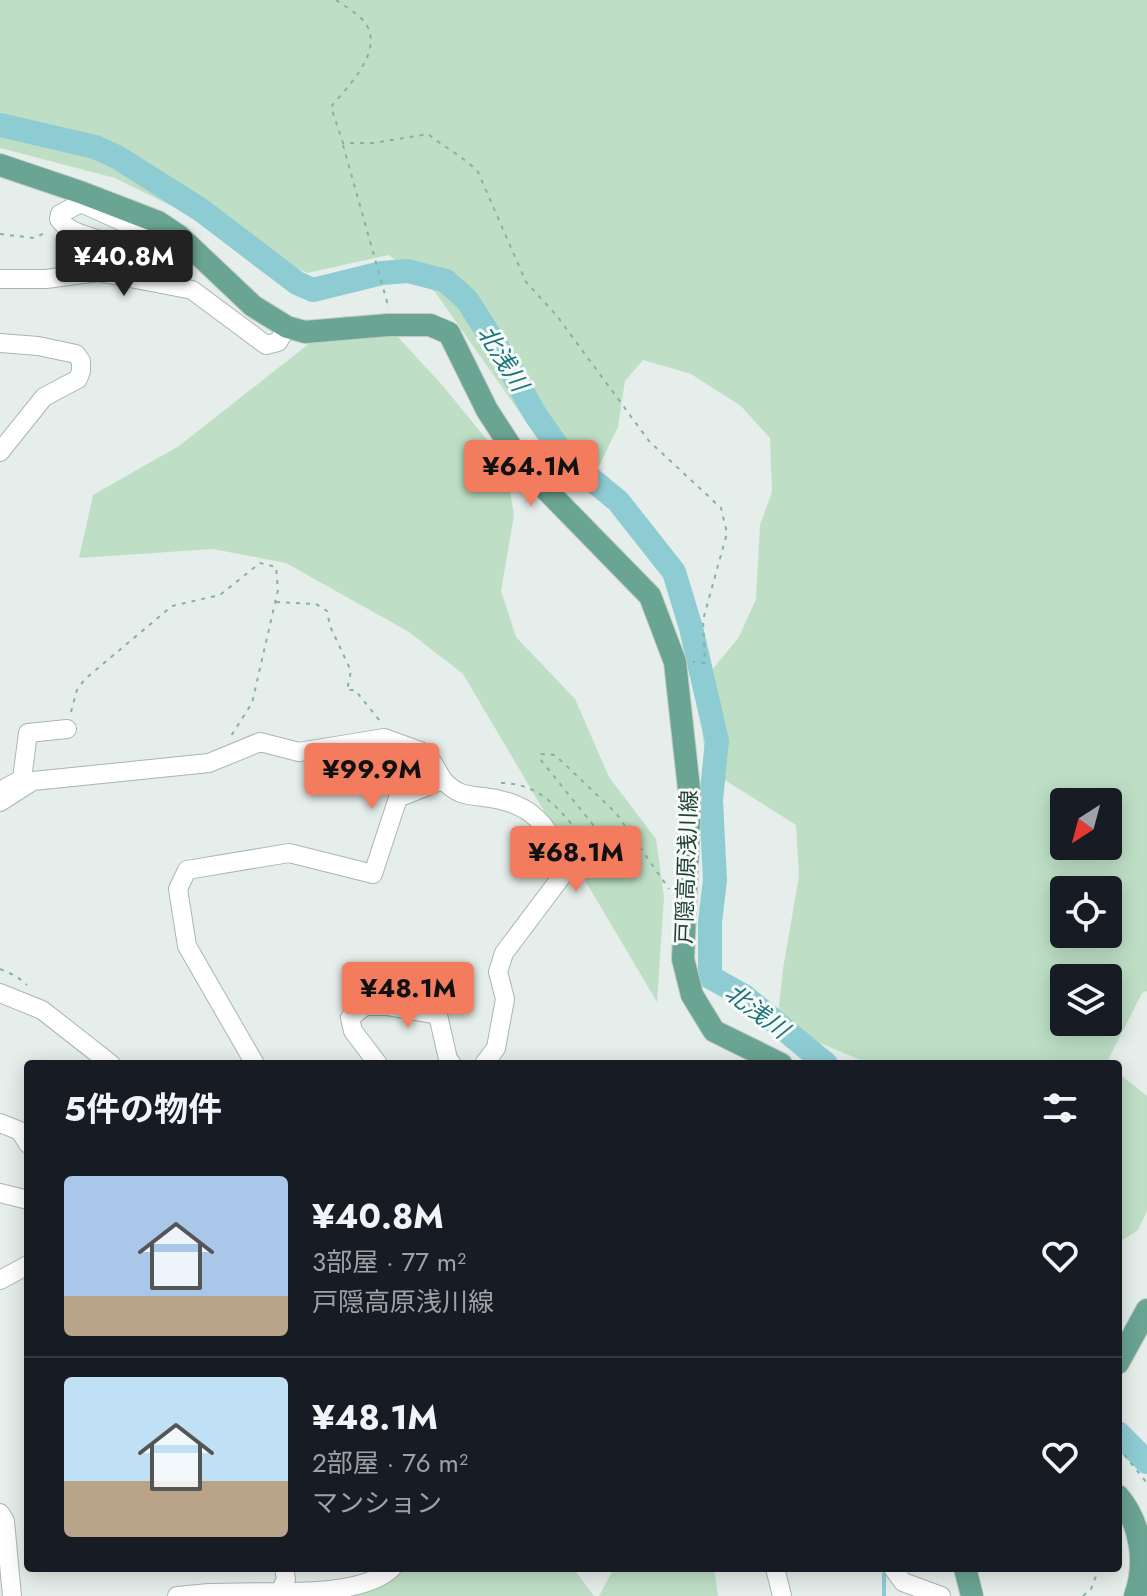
<!DOCTYPE html>
<html lang="ja">
<meta charset="utf-8">
<style>
body{margin:0;font-family:Jost,"Noto Sans JP",sans-serif;background:#242831;color:#f1f3f6;height:100vh;display:flex;flex-direction:column;font-size:30px;white-space:nowrap}
*{box-sizing:border-box;margin:0}
p{font-size:26px;color:#9ea1a6}
.icon{flex:none;width:44px;height:44px;fill:none;stroke:currentColor;stroke-width:2;stroke-linecap:round;stroke-linejoin:round}
.map{position:relative;flex:1;overflow:hidden}
.drawer{position:absolute;left:24px;top:1060px;width:1098px;height:512px;display:flex;flex-direction:column;background:#171b24;border-radius:8px;box-shadow:0 4px 20px #0003}
.drawer>*{flex:none}
.needle{width:52px;rotate:216deg}
.buttons{position:absolute;left:1050px;top:788px;display:grid;gap:16px}
.buttons a{display:grid;place-items:center;width:72px;height:72px;border-radius:8px;background:#171b24;box-shadow:0 4px 20px #0003;font-size:40px}
.price{position:absolute;translate:-50% -68px;padding:0 18px;border-radius:8px;background:#f37c5f;color:#111;font-size:26px;line-height:52px;filter:drop-shadow(0 2px 4px #0008)}
.price::after{content:'';position:absolute;left:50%;top:48px;width:24px;height:18px;margin-left:-12px;background:inherit;clip-path:polygon(0 0,100% 0,50% 100%)}
.price.current{background:#222;color:#fff}
ul{padding:0;list-style:none}
li{display:flex;align-items:center;gap:24px;height:200px;padding:0 40px}
li+li{border-top:2px solid #363941}
li span{display:grid;place-items:center;flex:none;width:224px;height:160px;border-radius:8px;color:#555}
li>.icon{margin-inline-start:auto}
span .icon{width:96px;height:96px;fill:#fffc;stroke-width:1}
li b{font-size:34px}
h2{display:flex;justify-content:space-between;align-items:center;height:96px;padding:0 40px;font-size:34px}
.map>svg:first-child{display:block}
.green{fill:#bedfc6;fill-rule:evenodd}
.lines{fill:none;stroke-linecap:round;stroke-linejoin:round}
.stream{stroke:#8eccd3;stroke-width:4}
.river{stroke:#8eccd3;stroke-width:24}
.minor-casing{stroke:#a7b7b1;stroke-width:20}
.major-casing{stroke:#c2cac7;stroke-width:24}
.path{stroke:#86b2a2;stroke-width:2;stroke-dasharray:4 6;stroke-linecap:butt}
.minor{stroke:#fff;stroke-width:18}
.major{stroke:#6aa492;stroke-width:22}
.labels{text-anchor:middle;dominant-baseline:central;stroke-width:6;stroke-linejoin:round;paint-order:stroke}
.street-label{font-size:22px;fill:#244138;stroke:#f6fbf8}
.water-label{font-size:24px;font-style:italic;fill:#1d737e;stroke:#f6fbf8}
</style>
<div class="map">
<svg width="1147" height="1596" viewBox="0 0 1147 1596">
<rect width="100%" height="100%" fill="#e5eeea"/>
<g class="green">
<path d="M0,0H1147V991L1142,993L1106,1064H870L777,1025L783,969L799,876L796,825L706,768L698,687L739,637L756,599L760,525L772,492L770,438L741,406L691,374L643,360L625,381L618,427L598,468L554,461L435,292L389,255L307,273L115,178L0,148ZM1108,802V846H1064V802ZM1108,890V934H1064V890ZM1064,978H1108V1022H1064Z"/>
<path d="M344,316L385,323L443,386L505,462L514,515L501,591L516,637L575,699L609,777L656,839L664,897L657,1002L463,674L409,632L286,563L213,549L79,558L93,495L179,446Z"/>
<path d="M1118,1073L1147,1096V1211L1138,1230L1118,1243Z"/>
<path d="M384,1568H573L594,1596H324Z"/>
<path d="M614,1568H714L718,1596H599Z"/>
</g>
<g class="lines">
<path class="stream" d="M884,1596V1574L887,1568"/>
<g class="river">
<path d="M0,125L95,147L117,157L201,210L297,283L313,290L382,273L408,271L446,281L467,300L501,353L535,414L560,450L569,461L618,501L674,572L691,628L717,741L711,800L715,880L710,922V977L744,996L826,1064"/>
<path d="M1118,1433L1147,1462"/>
</g>
<g class="minor-casing">
<g id="minor">
<path d="M0,279H46L98,272L162,284C149,237 75,245 59,219L60,214L81,203L143,231L158,222"/>
<path d="M162,284L192,290L266,345L278,342L287,327"/>
<path d="M0,343L38,346L76,354L81,361V371L78,379L44,397L0,452"/>
<path d="M443,780C456,794 464,795 483,797C532,802 552,826 565,872L504,953L498,972L505,999L496,1048L484,1064"/>
<path d="M7,787L22,779L28,733L67,729"/>
<path d="M0,802L33,781L209,763L260,742L299,752L384,738L420,751L433,763L443,780L398,798L373,874L289,853L187,870L178,889L187,946L255,1064"/>
<path d="M0,993L42,1010L111,1064"/>
<path d="M378,1064L353,1031L350,1018L365,1006H387L438,1015L448,1059L452,1064"/>
<path d="M0,1123L20,1131L28,1144"/>
<path d="M0,1193L28,1200"/>
<path d="M0,1280L28,1265"/>
<path d="M0,1513L5,1521L12,1596"/>
<path d="M775,1568L782,1596"/>
<path d="M893,1568L903,1582L941,1596"/>
<path d="M280,1592C313,1592 368,1591 392,1568"/>
<path d="M177,1596L209,1593L280,1592L286,1579L284,1568"/>
</g>
</g>
<g class="major-casing">
<g id="major">
<path d="M0,165L80,192L158,222L179,236L253,306L287,327L305,332L388,325H430L449,333L487,410L524,467L650,596L675,662L690,798L683,959L692,995L714,1031L781,1064"/>
<path d="M1118,1363L1147,1310"/>
<path d="M1118,1496C1141,1523 1147,1563 1135,1596"/>
<path d="M965,1568L972,1596"/>
</g>
</g>
<g class="path">
<path d="M336,0C345,6 360,15 366,24C384,52 347,87 331,107L343,143H374L428,134C444,147 464,157 478,172L526,282L557,316L649,441L721,508L727,533L703,620L705,663L693,662"/>
<path d="M343,145L389,309"/>
<path d="M0,234L34,238L47,232"/>
<path d="M276,602L316,604L327,611L330,626L351,671L347,690H355L380,721"/>
<path d="M71,712L77,690L85,679L172,606L220,595L260,563L276,567L278,590L252,703L231,736"/>
<path d="M501,783C543,783 565,815 588,846H594L597,839L594,826L540,759L541,754L555,755L616,813L669,889"/>
<path d="M0,969L16,976L27,985"/>
<path d="M1118,1447L1147,1483"/>
<path d="M1083,1596L1091,1589L1099,1568"/>
</g>
<use href="#minor" class="minor"/>
<use href="#major" class="major"/>
</g>
<g class="labels">
<g class="street-label">
<text transform="translate(686 867) rotate(-88)">戸隠高原浅川線</text>
</g>
<g class="water-label">
<text transform="translate(503 358) rotate(58)">北浅川</text>
<text transform="translate(757 1011) rotate(37)">北浅川</text>
</g>
</g>
</svg>
<div class="buttons">
<a><svg class="needle" viewBox="-14 -14 28 28"><path d="M0-13l5 13h-10z" fill="#e53935"/><path d="M0 13l5-13h-10z" fill="#9ea1a6"/></svg></a>
<a><svg class="icon" aria-label="locate" viewBox="0 0 24 24"><circle cx="12" cy="12" r="6"/><path d="M12 2v4M12 18v4M2 12h4M18 12h4"/></svg></a>
<a><svg class="icon" aria-label="layers" viewBox="0 0 24 24"><path d="M12 4l9 5-9 5-9-5zM3 14l9 5 9-5"/></svg></a>
</div>
<b class="price current" style="left:124px;top:298px">¥40.8M</b>
<b class="price" style="left:531px;top:508px">¥64.1M</b>
<b class="price" style="left:372px;top:811px">¥99.9M</b>
<b class="price" style="left:576px;top:894px">¥68.1M</b>
<b class="price" style="left:408px;top:1030px">¥48.1M</b>
<section class="drawer">
<h2>5件の物件<svg class="icon" aria-label="filters" viewBox="0 0 24 24"><path d="M4 7h16M4 17h16"/><circle cx="9" cy="7" r="2"/><circle cx="15" cy="17" r="2"/></svg></h2>
<ul>
<li><span style="background:linear-gradient(#a9c7e8 75%,#b9a48a 0)"><svg class="icon" aria-label="home" viewBox="0 0 24 24"><path d="M3 11l9-7 9 7M6 9v11h12V9"/></svg></span><div><b>¥40.8M</b><p>3部屋 · 77 m²</p><p>戸隠高原浅川線</p></div><svg class="icon" aria-label="heart" viewBox="0 0 24 24"><path d="M12 20l-8-8c-3-5 5-10 8-4 3-6 11-1 8 4z"/></svg></li>
<li><span style="background:linear-gradient(#bfe0f5 65%,#b9a48a 0)"><svg class="icon" aria-label="home" viewBox="0 0 24 24"><path d="M3 11l9-7 9 7M6 9v11h12V9"/></svg></span><div><b>¥48.1M</b><p>2部屋 · 76 m²</p><p>マンション</p></div><svg class="icon" aria-label="heart" viewBox="0 0 24 24"><path d="M12 20l-8-8c-3-5 5-10 8-4 3-6 11-1 8 4z"/></svg></li>
</ul>
</section>
</div>
